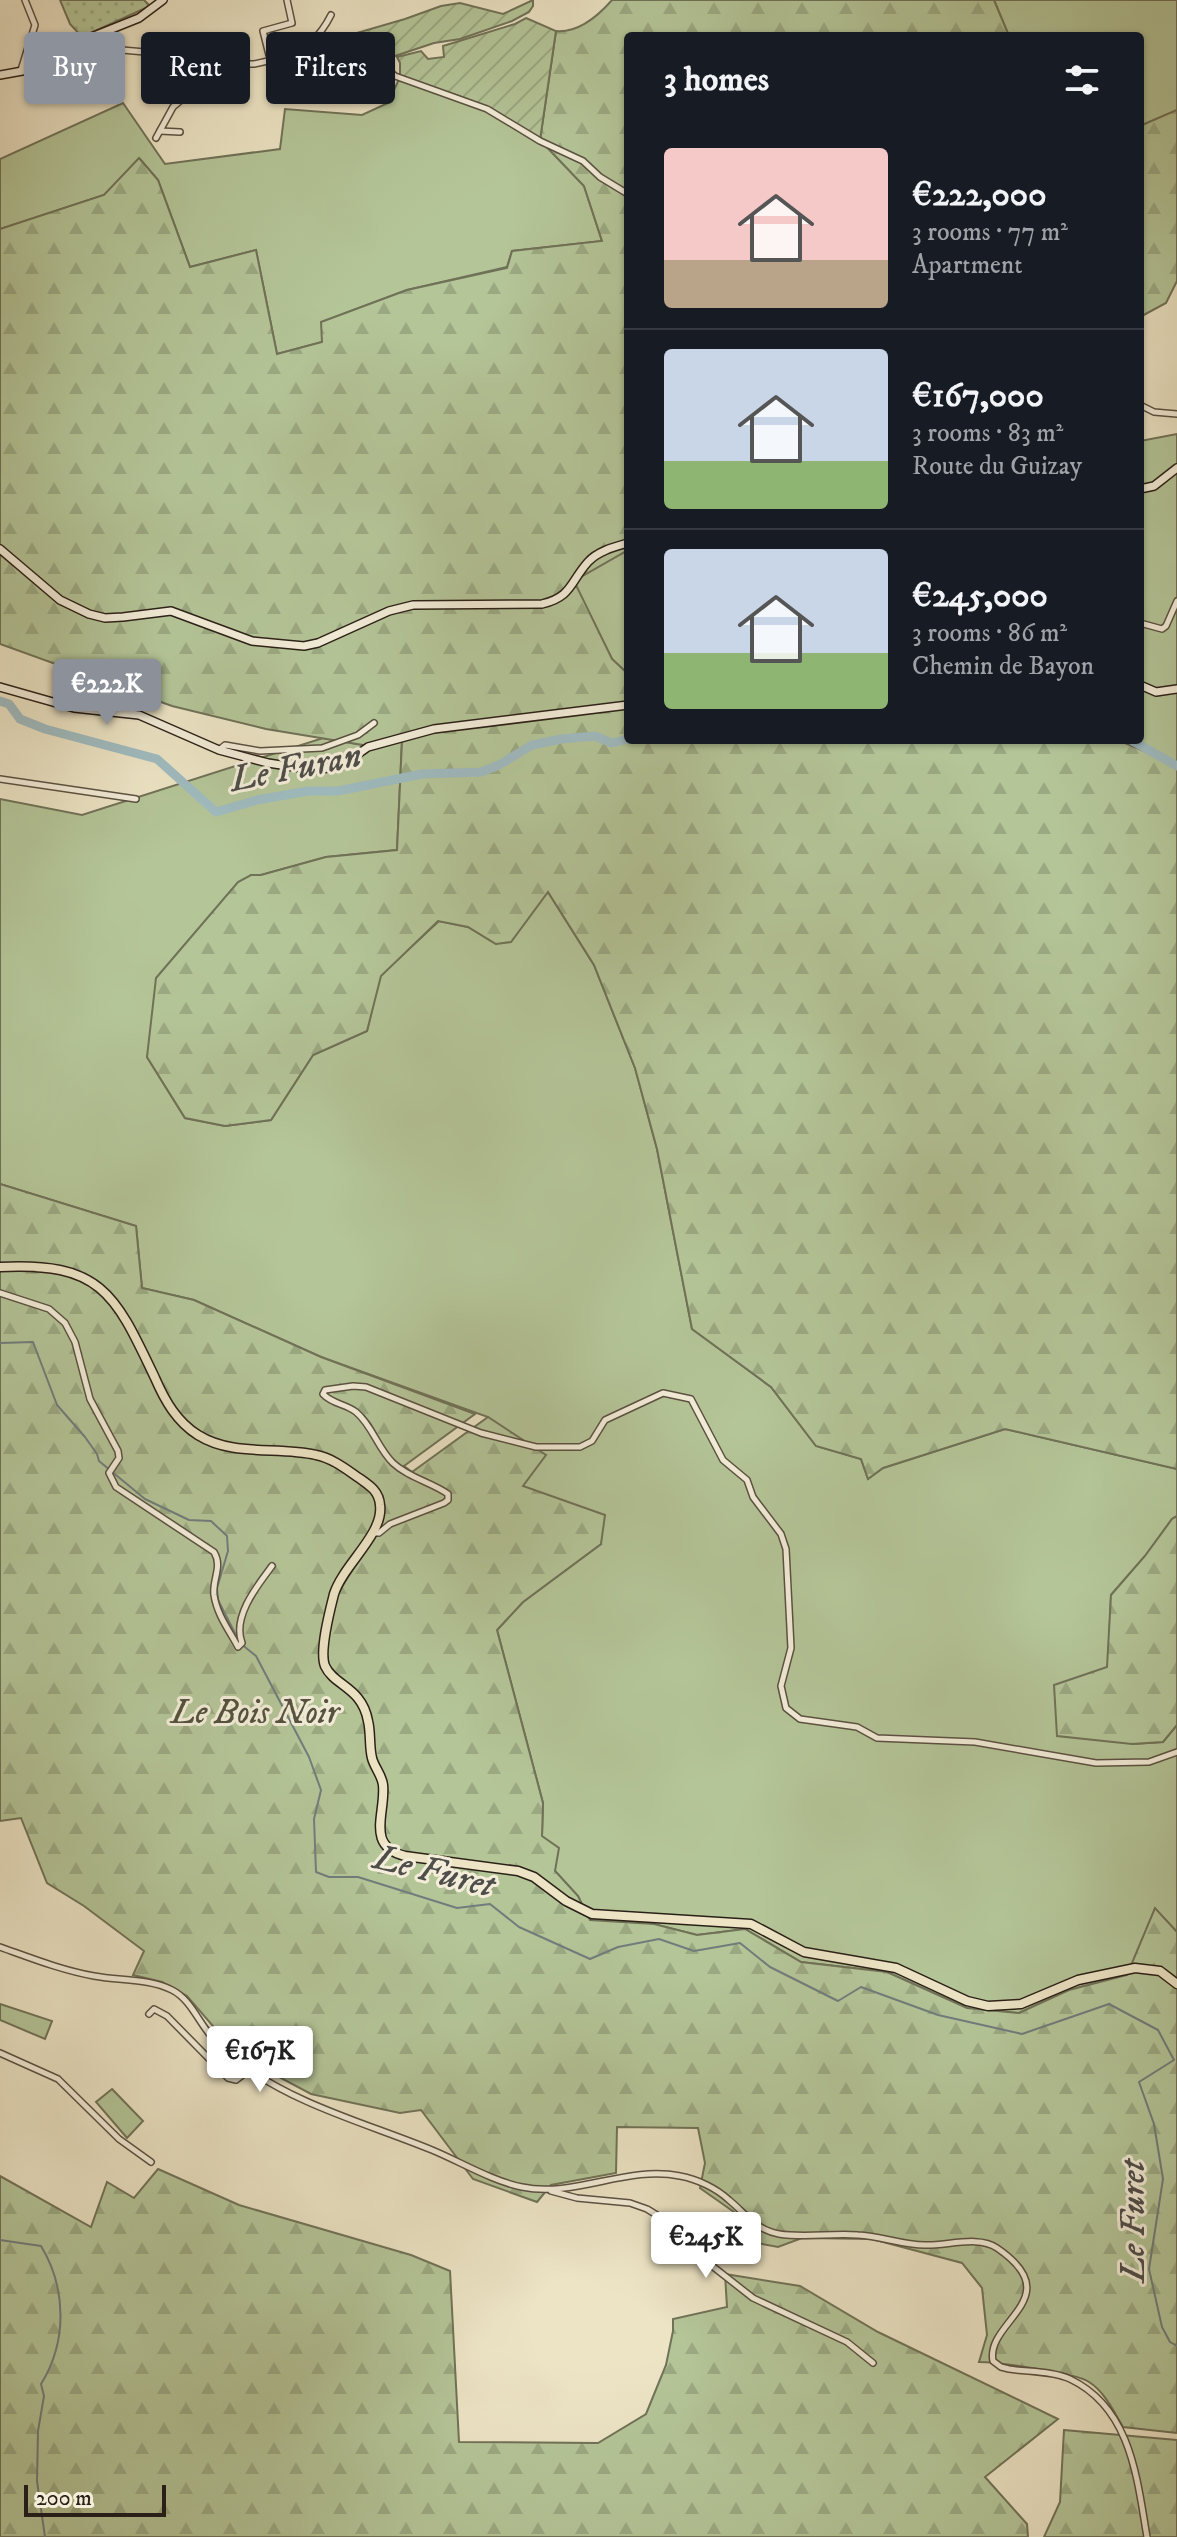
<!DOCTYPE html>
<meta charset="utf-8">
<style>
body{margin:0;font-family:"IM FELL DW Pica",serif;background:#20242c;color:#f1f3f6;height:100vh;display:flex;flex-direction:column;font-size:30px;white-space:nowrap}
*{box-sizing:border-box;margin:0}
p{font-size:26px;color:#9ea1a6}
.icon{flex:none;width:44px;height:44px;fill:none;stroke:currentColor;stroke-width:2;stroke-linecap:round;stroke-linejoin:round}
.map{position:relative;flex:1;overflow:hidden}
.drawer{position:absolute;left:624px;top:32px;width:520px;height:712px;display:flex;flex-direction:column;background:#171b24;border-radius:8px;box-shadow:0 2px 6px #0004}
.drawer>*{flex:none}
.banner{position:absolute;left:24px;top:32px;width:480px;height:72px;display:flex;gap:16px}
.scale{position:absolute;left:24px;bottom:20px;width:142px;box-sizing:border-box;padding-left:8px;border:4px solid #2b2017;border-top:0;font-size:22px;line-height:28px;white-space:nowrap;color:#2b2017;-webkit-text-stroke:6px #f3edd9;paint-order:stroke}
.price{position:absolute;translate:-50% -68px;padding:0 18px;border-radius:8px;background:#fff;color:#222;font-size:26px;line-height:52px;filter:drop-shadow(0 2px 4px #0008)}
.price::after{content:'';position:absolute;left:50%;top:48px;width:24px;height:18px;margin-left:-12px;background:inherit;clip-path:polygon(0 0,100% 0,50% 100%)}
.price.selected{background:#8c9099;color:#fff}
ul{padding:0;list-style:none}
li{display:flex;align-items:center;gap:24px;height:200px;padding:0 40px}
li+li{border-top:2px solid #363941}
li span{display:grid;place-items:center;flex:none;width:224px;height:160px;border-radius:8px;color:#555}
li>.icon{margin-inline-start:auto}
span .icon{width:96px;height:96px;fill:#fffc;stroke-width:1}
li b{font-size:34px}
h2{display:flex;justify-content:space-between;align-items:center;height:96px;padding:0 40px;font-size:34px}
.tag{padding:0 28px;border-radius:8px;background:#171b24;box-shadow:0 2px 6px #0004;font-size:28px;line-height:72px}
.tag.selected{background:#8c9099;color:#fff}
.map>svg:first-child{display:block}
.grass{fill:#b4c598;stroke:#707258;stroke-width:2}
.forest{fill:url(#forest-firs);stroke:#707258;stroke-width:2}
.park{fill:url(#park-dots);stroke:#707258;stroke-width:2}
.garden{fill:url(#garden-furrows);stroke:#707258;stroke-width:2}
.lines{fill:none;stroke-linecap:round;stroke-linejoin:round}
.stream{stroke:#717d7c;stroke-width:2}
.river{stroke:#9fbbc0;stroke-width:9}
.street-casing{stroke:#5b5142;stroke-width:8}
.secondary-casing{stroke:#2b2017;stroke-width:10}
.primary-casing{stroke:#2b2017;stroke-width:11}
.street{stroke:#f3edd9;stroke-width:5}
.secondary{stroke:#f3edd9;stroke-width:7}
.primary{stroke:#ece4c5;stroke-width:8}
.labels{text-anchor:middle;dominant-baseline:central;stroke-width:6;stroke-linejoin:round;paint-order:stroke}
.park-label{font-size:34px;font-style:italic;fill:#54523e;stroke:#f3edd9}
.water-label{font-size:36px;font-style:italic;fill:#4e4e4a;stroke:#f3edd9}
</style>
<div class="map">
<svg width="1177" height="2537" viewBox="0 0 1177 2537">
<defs>
<pattern id="forest-firs" width="22" height="20" patternUnits="userSpaceOnUse" patternTransform="scale(2)"><rect width="22" height="20" fill="#b4c598"/><path d="M5 1l3.5 6h-7zM16 11l3.5 6h-7z" fill="#9ba982"/></pattern>
<pattern id="park-dots" width="8" height="8" patternUnits="userSpaceOnUse" patternTransform="scale(2)"><rect width="8" height="8" fill="#b4c598"/><path d="M2 2h.1M6 6h.1" fill="none" stroke="#9ba982" stroke-width="1.8" stroke-linecap="round"/></pattern>
<pattern id="garden-furrows" width="10" height="10" patternUnits="userSpaceOnUse" patternTransform="scale(2)"><rect width="10" height="10" fill="#b4c598"/><path d="M-1 1l2-2M0 10L10 0M9 11l2-2" fill="none" stroke="#9ba982"/></pattern>
</defs>
<rect width="100%" height="100%" fill="#ece4c5"/>
<filter id="stains"><feTurbulence type="fractalNoise" baseFrequency=".0025" numOctaves="4"/><feColorMatrix values="0 0 0 0 .2 0 0 0 0 .09 0 0 0 0 .02 0 0 0 .5 -.17"/></filter>
<radialGradient id="worn" r=".72"><stop offset=".6" stop-color="#630" stop-opacity="0"/><stop offset="1" stop-color="#630" stop-opacity=".3"/></radialGradient>
<g class="grass">
<path d="M994,0H1177V110L1140,126V36H1009Z"/>
<path d="M400,77L459,96L540,140L584,186L602,241L512,251L507,267L407,290L322,322V342L277,354L256,250L190,267L158,180L140,159L104,195L0,229V159L123,103L165,164L280,149L285,109L362,115L388,103Z"/>
<path d="M1177,434V765L1118,740H1140V441Z"/>
<path d="M628,550V674L612,659L573,581Z"/>
<path d="M323,738L363,745L402,740L397,850L326,857L261,875H251L147,1057L185,1118L225,1126L271,1120L313,1055L367,1031L380,976L439,921L468,927L496,944L548,892L594,965L635,1068L657,1149L692,1329L771,1387L816,1446L861,1459L868,1479L883,1468L1005,1429L1177,1469V1516L1172,1519L1145,1556L1111,1595L1108,1667L1132,1744L1163,1742L1177,1725V1932L1155,1909L1128,1975L1069,1990L1019,2013L967,2008L887,1972L801,1962L745,1929L697,1935L654,1924L589,1920L578,1896L555,1871L542,1836L543,1803L497,1630L523,1602L601,1544L522,1486L488,1417L321,1357L194,1300L142,1288L136,1226L0,1184V799L82,815Z"/>
<path d="M0,2004L52,2021L45,2039L0,2020Z"/>
<path d="M112,2089L143,2121L127,2138L96,2102Z"/>
</g>
<g class="forest">
<path d="M612,0H994L1009,36H628V550L574,581L612,659L628,674V740H1118L1177,765V1469L1005,1429L883,1468L868,1479L861,1459L816,1446L771,1387L692,1329L657,1149L635,1068L594,965L548,892L511,942L496,944L468,927L438,921L381,976L367,1031L313,1055L271,1120L225,1126L185,1118L147,1057L156,978L238,882L251,875H261L326,857L397,850L402,741L363,745L266,729L172,706L0,644V229L104,195L139,158L158,180L190,267L256,250L277,354L322,342L321,322L407,290L507,268L512,251L602,241L584,186L540,140L556,31C579,33 598,16 612,0Z"/>
<path d="M1177,110V281L1166,303L1140,317V126Z"/>
<path d="M0,1184L136,1226L142,1288L194,1300L321,1357L475,1414L404,1466L412,1472L488,1417L546,1455L523,1486L605,1515L601,1544L523,1602L497,1630L543,1803L542,1836L559,1848L555,1871L578,1896L590,1920L654,1924L697,1935L745,1929L801,1962L887,1972L967,2008L1019,2013L1069,1990L1127,1975L1155,1908L1177,1932V2433L1123,2427C1113,2411 1105,2392 1089,2382C1077,2373 997,2362 979,2362L987,2335L982,2288L962,2263L872,2239L802,2238L778,2247L752,2242L740,2231L734,2212L700,2188L705,2163L698,2128L617,2127L616,2173L551,2185L537,2202L473,2179L421,2110L400,2113L311,2094L238,2055L187,1996L162,1982L133,1975L144,1951L84,1906L47,1883L21,1818L0,1821Z"/>
<path d="M1177,1516V1725L1163,1742L1132,1744L1057,1736L1054,1685L1107,1667L1111,1595L1145,1556L1172,1519Z"/>
<path d="M158,2169L239,2205L411,2255L450,2271L459,2442L598,2443L646,2414L666,2365L673,2331V2319L727,2307L725,2274L800,2286L878,2332L1058,2419L985,2477L1027,2524L1028,2537H0V2176L91,2227L107,2182L134,2198Z"/>
<path d="M1064,2430L1177,2440V2537H1044L1060,2502Z"/>
</g>
<path class="park" d="M60,0H144L150,6L82,37L70,24Z"/>
<g class="garden">
<path d="M533,0V6L529,12L512,21L460,39L434,43L371,64L353,34L405,19L441,6L460,3L503,14Z"/>
<path d="M526,18L556,31L540,140L459,96L400,77V63L397,57L421,51L428,59L444,57L443,46L515,24Z"/>
</g>
<g class="lines">
<g class="stream">
<path d="M0,1343L33,1342L57,1405L85,1437L97,1454L99,1461L145,1499L189,1520L211,1521L227,1536L228,1551L217,1588L218,1600L240,1643L256,1656L309,1757L321,1790L314,1819L316,1872L329,1877H358L457,1908L490,1904L519,1927L590,1959L618,1947L659,1939L694,1951L740,1943L770,1967L838,2001L861,1987L938,2015L1022,2034L1109,2004L1158,2030L1174,2060L1139,2082L1154,2124L1163,2179L1149,2269L1162,2327L1170,2342L1177,2346"/>
<path d="M0,2240L41,2246C67,2289 67,2342 41,2384L44,2396L38,2431L37,2481L45,2537"/>
</g>
<g class="river">
<path d="M0,701L9,704L20,719L45,729L157,759L216,812L257,800L308,791H338L422,774L481,772L499,765L532,745L561,739L595,736L612,743L628,739"/>
<path d="M1131,740L1177,766"/>
</g>
<g class="street-casing">
<g id="street">
<path d="M287,0L292,23L263,31L269,55C274,56 278,58 282,57C304,55 322,33 331,15"/>
<path d="M68,58L111,49L190,56L233,64H254L281,58L308,64L383,65L395,76L487,109L540,141L583,161L600,177L628,194"/>
<path d="M291,60C308,80 359,73 384,74L390,71"/>
<path d="M21,70L35,25L25,0"/>
<path d="M384,74L390,81"/>
<path d="M160,131L180,132"/>
<path d="M156,138L173,107L225,63"/>
<path d="M1140,405L1154,412L1177,414"/>
<path d="M1140,623L1162,629L1166,626L1177,601"/>
<path d="M220,749L225,745L260,751L322,748L358,735L374,723"/>
<path d="M0,779L136,799"/>
<path d="M0,1293L49,1309L65,1323L75,1342L90,1399L118,1451L119,1458L109,1473L116,1487L214,1552C223,1567 212,1579 214,1595C217,1615 229,1630 238,1647L242,1643C232,1617 257,1586 272,1566"/>
<path d="M373,1533H379L390,1524L444,1503L448,1500V1494C431,1482 409,1478 393,1463C378,1449 372,1425 356,1412C346,1404 332,1404 323,1394L325,1390L353,1386L366,1387L481,1433L536,1447H580L592,1441L605,1420L663,1393L691,1399L723,1460L747,1480L753,1497L781,1534L786,1549L791,1648L781,1686L786,1708L800,1719L857,1727L877,1738L975,1742L1096,1763L1149,1762L1177,1752"/>
<path d="M0,1947C31,1958 61,1970 94,1976C120,1981 148,1978 172,1990C190,1999 198,2021 211,2036C218,2046 228,2054 237,2061C295,2105 366,2123 432,2150C461,2162 492,2181 522,2187C575,2198 627,2165 680,2176C697,2179 716,2188 729,2200C746,2214 756,2230 779,2234C804,2238 832,2233 858,2235C881,2236 902,2245 925,2245C946,2246 979,2235 997,2248C1070,2298 985,2321 993,2361L1001,2367L1009,2369C1027,2372 1053,2371 1070,2379C1131,2408 1137,2478 1147,2537"/>
<path d="M149,2014L154,2009L167,2016L228,2078L236,2080L249,2070"/>
<path d="M0,2053L58,2079L119,2139L151,2162"/>
<path d="M551,2191L577,2198L630,2203L647,2209L678,2228L702,2258L753,2298L847,2342L873,2363"/>
</g>
</g>
<g class="secondary-casing">
<g id="secondary">
<path d="M0,75L61,64L89,38L139,18L163,0"/>
<path d="M1140,489L1154,486L1177,468"/>
<path d="M0,549L60,600L89,614L105,618L123,617L171,611L252,641L304,646L318,643L389,611L413,605L542,604C572,597 570,582 588,562C598,551 614,547 628,543"/>
<path d="M1140,685L1156,692L1177,689"/>
<path d="M0,687L74,708L139,715L219,750L268,763L314,770L341,766L368,747L434,729L628,705"/>
</g>
</g>
<g class="primary-casing">
<path id="primary" d="M0,1267C102,1262 115,1294 155,1378C165,1401 177,1422 198,1435C233,1457 278,1446 316,1455C332,1458 346,1469 359,1478C369,1485 379,1491 380,1505C384,1534 343,1565 334,1594C330,1610 319,1651 325,1666C334,1686 362,1687 368,1721C371,1733 369,1746 372,1758C374,1767 382,1775 383,1785C386,1813 365,1846 405,1856L518,1871L534,1877L566,1901L592,1914L751,1924L804,1952L896,1968L967,2001L988,2006L1021,2004L1078,1980L1135,1968L1160,1971L1177,1984"/>
</g>
<use href="#street" class="street"/>
<use href="#secondary" class="secondary"/>
<use href="#primary" class="primary"/>
</g>
<g class="labels">
<g class="park-label">
<text x="255" y="1713">Le Bois Noir</text>
</g>
<g class="water-label">
<text transform="translate(296 768) rotate(-11)">Le Furan</text>
<text transform="translate(434 1872) rotate(14)">Le Furet</text>
<text transform="translate(1133 2221) rotate(-90)">Le Furet</text>
</g>
</g>
<rect width="100%" height="100%" filter="url(#stains)"/>
<rect width="100%" height="100%" fill="url(#worn)"/>
</svg>
<div class="scale">200 m</div>
<b class="price selected" style="left:107px;top:727px">€222K</b>
<b class="price" style="left:260px;top:2094px">€167K</b>
<b class="price" style="left:706px;top:2280px">€245K</b>
<div class="banner">
<a class="tag selected">Buy</a>
<a class="tag">Rent</a>
<a class="tag">Filters</a>
</div>
<section class="drawer">
<h2>3 homes<svg class="icon" aria-label="filters" viewBox="0 0 24 24"><path d="M4 7h16M4 17h16"/><circle cx="9" cy="7" r="2"/><circle cx="15" cy="17" r="2"/></svg></h2>
<ul>
<li><span style="background:linear-gradient(#f6c9c9 70%,#b9a48a 0)"><svg class="icon" aria-label="home" viewBox="0 0 24 24"><path d="M3 11l9-7 9 7M6 9v11h12V9"/></svg></span><div><b>€222,000</b><p>3 rooms · 77 m²</p><p>Apartment</p></div></li>
<li><span style="background:linear-gradient(#c9d6e8 70%,#8fb573 0)"><svg class="icon" aria-label="home" viewBox="0 0 24 24"><path d="M3 11l9-7 9 7M6 9v11h12V9"/></svg></span><div><b>€167,000</b><p>3 rooms · 83 m²</p><p>Route du Guizay</p></div></li>
<li><span style="background:linear-gradient(#c9d6e8 65%,#8fb573 0)"><svg class="icon" aria-label="home" viewBox="0 0 24 24"><path d="M3 11l9-7 9 7M6 9v11h12V9"/></svg></span><div><b>€245,000</b><p>3 rooms · 86 m²</p><p>Chemin de Bayon</p></div></li>
</ul>
</section>
</div>
